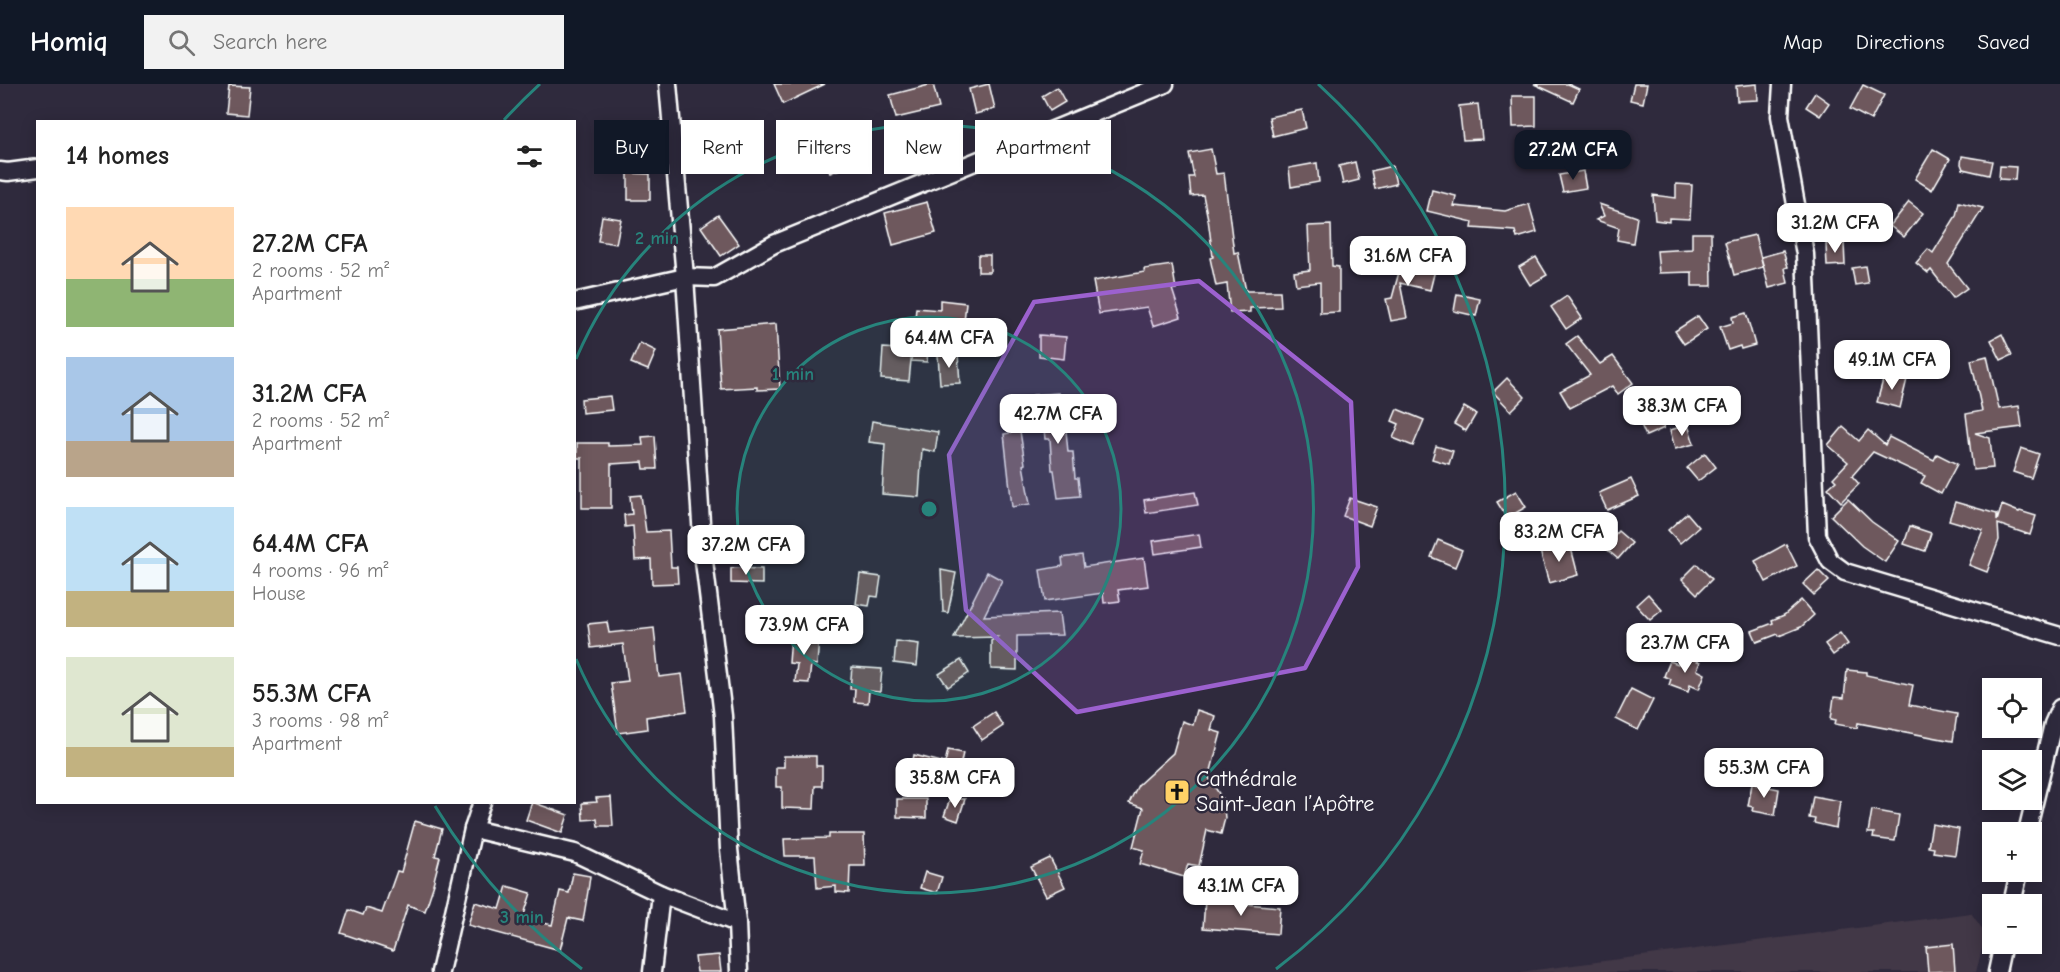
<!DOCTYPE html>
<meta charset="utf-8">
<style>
body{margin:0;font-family:"Comic Neue",sans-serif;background:#f2f2f2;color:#222;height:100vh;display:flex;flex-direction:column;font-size:22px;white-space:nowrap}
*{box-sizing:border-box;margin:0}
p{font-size:20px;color:#767676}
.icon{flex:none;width:33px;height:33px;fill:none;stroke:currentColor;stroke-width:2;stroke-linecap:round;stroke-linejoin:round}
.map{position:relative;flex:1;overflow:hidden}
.drawer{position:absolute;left:36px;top:36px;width:540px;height:684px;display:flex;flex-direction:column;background:#fff;border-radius:0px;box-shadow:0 3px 15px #0003}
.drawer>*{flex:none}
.top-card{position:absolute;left:594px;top:36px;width:570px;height:54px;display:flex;gap:12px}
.tools{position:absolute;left:1982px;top:594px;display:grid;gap:12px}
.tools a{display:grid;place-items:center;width:60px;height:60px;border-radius:0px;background:#fff;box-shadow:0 3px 15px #0003;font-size:30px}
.price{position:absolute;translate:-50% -51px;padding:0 14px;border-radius:12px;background:#fff;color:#222;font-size:20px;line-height:39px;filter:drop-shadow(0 2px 3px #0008)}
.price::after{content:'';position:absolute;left:50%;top:36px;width:18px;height:14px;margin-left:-9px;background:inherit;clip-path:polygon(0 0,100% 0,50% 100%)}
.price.active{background:#111827;color:#fff}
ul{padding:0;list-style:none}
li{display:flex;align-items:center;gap:18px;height:150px;padding:0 30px}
li span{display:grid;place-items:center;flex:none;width:168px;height:120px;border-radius:0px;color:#555}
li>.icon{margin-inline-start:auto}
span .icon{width:72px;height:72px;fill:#fffc;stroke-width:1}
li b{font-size:26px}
h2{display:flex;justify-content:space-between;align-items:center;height:72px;padding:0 30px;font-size:26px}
.tag{padding:0 21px;border-radius:0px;background:#fff;box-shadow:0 3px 15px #0003;font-size:21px;line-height:54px}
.tag.active{background:#111827;color:#fff}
header{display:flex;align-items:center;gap:36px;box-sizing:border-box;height:84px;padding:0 30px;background:#111827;color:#fff}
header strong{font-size:28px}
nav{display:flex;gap:33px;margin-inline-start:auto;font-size:21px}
.search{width:420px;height:54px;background:#f2f2f2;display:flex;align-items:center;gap:15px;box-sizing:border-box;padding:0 21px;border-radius:0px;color:#767676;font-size:22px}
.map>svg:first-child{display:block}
.built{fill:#423847}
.building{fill:#6e585d;stroke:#fff;stroke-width:1.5}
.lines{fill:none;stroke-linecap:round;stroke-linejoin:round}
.minor-casing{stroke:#fff;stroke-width:21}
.minor{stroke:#2f2a3d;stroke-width:16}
.marked{fill:#9c61cf;fill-opacity:0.2;stroke:#9c61cf;stroke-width:4.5;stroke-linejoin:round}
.ring{fill:none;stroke:#27847c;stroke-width:3}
.labels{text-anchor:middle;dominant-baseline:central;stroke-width:5;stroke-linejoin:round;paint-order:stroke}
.poi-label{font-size:22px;fill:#fff;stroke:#2f2a3d;text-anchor:start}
.centre{fill:#27847c;stroke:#2f2a3d;stroke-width:3}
.ring-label{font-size:18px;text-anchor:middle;font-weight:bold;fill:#27847c;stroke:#2f2a3d;stroke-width:5;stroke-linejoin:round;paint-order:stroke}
</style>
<header>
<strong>Homiq</strong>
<div class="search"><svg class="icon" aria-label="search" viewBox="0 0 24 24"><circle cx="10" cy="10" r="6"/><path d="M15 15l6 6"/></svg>Search here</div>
<nav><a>Map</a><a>Directions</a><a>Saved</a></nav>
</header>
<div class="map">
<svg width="2060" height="888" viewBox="0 0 2060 888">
<rect width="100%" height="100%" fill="#2f2a3d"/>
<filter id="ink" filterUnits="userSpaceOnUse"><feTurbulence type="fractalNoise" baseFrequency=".0167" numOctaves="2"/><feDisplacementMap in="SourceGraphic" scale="12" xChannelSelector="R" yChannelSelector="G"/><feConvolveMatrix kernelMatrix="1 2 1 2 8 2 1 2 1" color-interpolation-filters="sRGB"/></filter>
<g filter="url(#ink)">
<path class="built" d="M1971,829L1986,850L1976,888H1520Z"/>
<g class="building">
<path d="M774,0H825L783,20Z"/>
<path d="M933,0L939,24L896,34L890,11Z"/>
<path d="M989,0L995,25L975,30L969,5Z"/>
<path d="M1534,0H1568L1579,5L1573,18Z"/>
<path d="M1634,0H1647L1643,19L1630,16Z"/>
<path d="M1757,0L1758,16L1737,17L1736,2Z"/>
<path d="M1863,1L1884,11L1871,36L1850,25Z"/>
<path d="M229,2L250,3L247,31L226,29Z"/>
<path d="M1057,3L1065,18L1050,27L1042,12Z"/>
<path d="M1815,9L1829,19L1820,32L1806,23Z"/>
<path d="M1512,12H1536V42L1513,43Z"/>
<path d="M1478,20L1482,55L1463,56L1459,22Z"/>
<path d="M1302,26L1306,44L1273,52L1269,33Z"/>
<path d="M839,53L850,81L830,89L819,60Z"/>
<path d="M1211,65L1216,90L1224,89L1234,169L1238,168L1246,207H1280L1281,223L1250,224V228L1230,229L1227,200L1216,202L1210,174L1213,173L1208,135L1203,111L1191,112L1189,93H1194L1189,69Z"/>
<path d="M1933,65L1950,75L1932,106L1915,95Z"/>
<path d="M1962,72L1992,77L1989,91L1963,85L1961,80Z"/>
<path d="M1355,78L1359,96L1343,100L1339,82Z"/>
<path d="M1317,79L1319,98L1291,103L1289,84Z"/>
<path d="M1392,82L1396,100L1375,105L1371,87Z"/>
<path d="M2000,82L2016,83L2015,96L1999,95Z"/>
<path d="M1583,87L1586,104L1563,108L1559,91Z"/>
<path d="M628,89L650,90V116H628Z"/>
<path d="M1676,100L1692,101L1690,135L1669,134V138L1655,136L1653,111L1676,114Z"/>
<path d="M1432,106L1456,112L1454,122L1505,127L1529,120L1537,148L1517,154L1515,147L1472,144L1473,138L1427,127Z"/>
<path d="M927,118L936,149L893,161L885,129Z"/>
<path d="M1909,118L1923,129L1904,153L1890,142Z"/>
<path d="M1959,118L1983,124L1948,180L1967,204L1953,214L1931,186L1928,189L1916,179L1928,165L1933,169L1956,132Z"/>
<path d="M1599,120L1637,133L1633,159L1617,156L1619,144L1596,136L1604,132Z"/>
<path d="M718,131L739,160L721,172L701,143Z"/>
<path d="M602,132L621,135L616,160L598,157Z"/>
<path d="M1331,141L1332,182L1339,183V228L1320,229V198L1296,201L1294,188L1310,186L1308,142Z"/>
<path d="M1692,149H1711L1712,202H1692V188L1659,189L1657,167L1692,165Z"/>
<path d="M1755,151L1763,183L1734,191L1725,158Z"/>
<path d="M1844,159L1845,181L1827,182L1826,160Z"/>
<path d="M1783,167L1788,183L1785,184L1788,199L1769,204L1761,173Z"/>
<rect x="978" y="171" width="12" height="17"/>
<path d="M1536,173L1547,191L1530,201L1519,183Z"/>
<path d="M1402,177L1435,186L1430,206L1400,199L1407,234L1391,237L1386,215L1392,214Z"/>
<path d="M1172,181L1176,205H1172L1181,233L1153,242L1147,223L1099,230L1093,197L1145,188L1144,185Z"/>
<path d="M1865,182L1868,199L1855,201L1852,184Z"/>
<path d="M1457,210L1480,215L1476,232L1454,227Z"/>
<path d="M1567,212L1582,234L1566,245L1551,223Z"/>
<path d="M940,216L966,219L963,247L930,244L927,278L911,277L916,224L940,226Z"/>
<path d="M1746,229L1755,261L1741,265L1740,262L1728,266L1720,243L1733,239L1732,233Z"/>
<path d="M1698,232L1707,245L1684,260L1675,247Z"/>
<path d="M776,240L780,305L757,306V303L721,305L717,245Z"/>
<path d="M2002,250L2012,271L2001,276L1991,256Z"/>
<path d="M1039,251L1066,253L1064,275L1039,272Z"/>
<path d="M1577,252L1600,280L1613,272L1633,299L1618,310L1612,302L1570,324L1560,307L1590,291L1566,260Z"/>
<path d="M640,259L656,267L648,286L631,279Z"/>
<path d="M883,264L912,266L909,297L881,295Z"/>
<path d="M958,270L960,299L940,300L938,271Z"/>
<path d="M1987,272L1999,325L2019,322L2022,343L1975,349L1990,354L1993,384L1973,386L1966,330L1982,327L1971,276Z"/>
<path d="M1885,289L1907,295L1900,324L1877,318Z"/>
<path d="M1507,294L1525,313L1511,327L1493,308Z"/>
<path d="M1058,309L1060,336H1065L1068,368H1073L1075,394H1078L1080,412L1058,414L1054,386H1052L1050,355H1045L1042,324L1034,325L1033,311Z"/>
<path d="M610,312L612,326L582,329L581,315Z"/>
<path d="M1652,317L1664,344L1646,352L1634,325Z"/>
<path d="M1464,323L1476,330L1466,347L1454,340Z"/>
<path d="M1397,325L1424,336L1413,362L1393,354L1399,340L1392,337Z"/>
<path d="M872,337L938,348L935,368L922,365L919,413L882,410L885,360L869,358Z"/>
<path d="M1688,341L1694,360L1675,365L1670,346Z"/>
<path d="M1843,343L1859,357L1868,346L1885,361L1889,353L1934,376L1937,370L1957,380L1941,410L1921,399L1925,392L1873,368L1852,392L1859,400L1841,418L1828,404L1836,397L1833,394L1848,378L1828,361Z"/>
<path d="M1020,347L1025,380L1023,381L1030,420L1012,423L1004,350Z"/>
<path d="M655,352L657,385H644L643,378L611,380V424H582V374H577V359H608V362L643,361L642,353Z"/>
<path d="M1436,362L1453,367L1449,380L1432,375Z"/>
<path d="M2021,364L2039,370L2031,394L2013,388Z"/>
<path d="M1705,369L1716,383L1698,397L1687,384Z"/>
<path d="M1631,395L1639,412L1607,426L1599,409Z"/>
<path d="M1516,407L1526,423L1507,434L1497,418Z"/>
<path d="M1195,408L1198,421L1146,429L1144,416Z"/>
<path d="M641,411L646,448L669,447L671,483H677L678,499L652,500L651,475L635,476L633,442L625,443L624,431L632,430L630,412Z"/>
<path d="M1350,414L1377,423L1370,442L1343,432Z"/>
<path d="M1848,415L1872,438L1899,457L1885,478L1862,462L1831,432Z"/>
<path d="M1955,418L1997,430V437L2002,421L2019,428L2020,427L2036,432L2030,451L1998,440L1999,456L1987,488L1969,481L1983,446L1949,436Z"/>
<path d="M1687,429L1699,443L1680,459L1668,446Z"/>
<path d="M1910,442L1931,449L1925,467L1904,460Z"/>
<path d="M1618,447L1632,459L1618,475L1604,463Z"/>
<path d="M1199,450L1201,463L1155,470L1153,457Z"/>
<path d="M1438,456L1462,466L1455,483L1431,473Z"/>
<path d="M1570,460L1578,491L1549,499L1540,467Z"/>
<path d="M1786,460L1797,482L1766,498L1755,477Z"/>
<path d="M1082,471L1084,483L1144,474L1148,502L1118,506L1120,517L1104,519L1103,509L1045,517L1040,486L1063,482L1062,474Z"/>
<path d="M1697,480L1712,495L1697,510L1682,495Z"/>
<path d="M731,484L762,485V500L731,499Z"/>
<path d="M941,486L956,489L948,529L943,528Z"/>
<path d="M1818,486L1829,497L1814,511L1803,500Z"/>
<path d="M987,488L1002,496L984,532L1059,529L1062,551L1017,552V586L991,585V557L997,553L954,554Z"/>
<path d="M860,490L881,493L878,513L871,512L869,522L856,520Z"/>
<path d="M1648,510L1662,526L1650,536L1636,521Z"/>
<path d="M1801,516L1814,531L1801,543L1779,552L1778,550L1757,558L1752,547L1773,539L1772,536L1784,531Z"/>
<path d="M607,538L609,549L654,544L659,593L682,590L687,627L646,633L647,645L618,649L611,599L628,597L623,560L591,564L588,540Z"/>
<path d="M1840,549L1848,560L1833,571L1825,560Z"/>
<path d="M791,552L819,554L817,581L811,580L809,599L795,598L797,580L789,579Z"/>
<path d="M896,557L919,560L917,582L894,579Z"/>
<path d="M1681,571L1700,578L1697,586L1705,590L1699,605L1690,601L1688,608L1669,601L1671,595L1664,592L1670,577L1678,580Z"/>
<path d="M961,576L969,589L948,603L939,590Z"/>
<path d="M852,583L882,585L880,608L869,607L868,619L854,618L855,605H850Z"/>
<path d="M1847,586L1866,588V591L1913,601L1909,621L1957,630L1953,657L1858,639L1857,644L1835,640L1836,636L1831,635L1834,613L1844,614Z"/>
<path d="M1631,605L1653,616L1638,646L1616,635Z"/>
<path d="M1197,626L1215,632L1211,646L1221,649L1209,694L1223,716L1225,734L1221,750L1207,746L1199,782L1188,780L1184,793L1140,780L1144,766L1133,763L1143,724L1129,719L1138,701L1173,669L1182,637L1193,641Z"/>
<path d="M994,628L1003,642L982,656L973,642Z"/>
<path d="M948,666L963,669L956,701L910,691L914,671L945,679Z"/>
<path d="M784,672H816V682H822V702H815L814,725L782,724V703H776V683H784Z"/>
<path d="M1752,700L1779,705L1775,731L1753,727L1754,723L1748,722Z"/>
<path d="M1813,712L1840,717L1836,744L1814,739L1815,735L1809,734Z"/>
<path d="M611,713L613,742H598L597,735L583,736L582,719L597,718L596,714Z"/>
<path d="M897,715H926V734L897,733Z"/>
<path d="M950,715H965L958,737L944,732Z"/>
<path d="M532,718L568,731L562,749L526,736Z"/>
<path d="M1872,726L1899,731L1895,757L1873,754L1874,749H1868Z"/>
<path d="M415,737L442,745L435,772L440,773L433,800H434L425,827L408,821L393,867L341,849L349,826L363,831L366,824L382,829L397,787L401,788Z"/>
<path d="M1932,740L1959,745L1955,771L1933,768L1934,764L1928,763Z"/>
<path d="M829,750H864L865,782H850L849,809L836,808V802L817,804L815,772H785L784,755L829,754Z"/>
<path d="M1050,774L1065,803L1046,812L1031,783Z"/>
<path d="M925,788L942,793L937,809L920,804Z"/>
<path d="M573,789L590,792L588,807L583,837L568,834L560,866L468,841L475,818L500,825L507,802L531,809L523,834L552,841L560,807L569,809Z"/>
<path d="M1205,816L1280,823L1278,850L1203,844Z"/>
<path d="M1953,860L1955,887L1928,888L1926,863Z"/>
<path d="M719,871L721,888H697L695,873Z"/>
</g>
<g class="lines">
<g class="minor-casing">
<g id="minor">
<path d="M668,0L685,193L703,469L723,632L729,765L737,839L739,888"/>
<path d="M1782,0L1780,32L1805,170L1817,452L1830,477L1845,488L2060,552"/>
<path d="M0,87L8,88L38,84"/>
<path d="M574,218L685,193L714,194L774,160L1165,0"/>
<path d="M473,745L575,769L661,810L737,839"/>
<path d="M2027,748L2053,640L2060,624"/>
<path d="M2012,820L2019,788"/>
<path d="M440,888L473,745L482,718"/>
<path d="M652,888L661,810"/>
<path d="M1997,888L2003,860"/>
</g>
</g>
<use href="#minor" class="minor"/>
</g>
</g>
<path class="marked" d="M1199,197L1351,318L1358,483L1305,584L1077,628L966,526L949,371L1034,218Z"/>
<circle cx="929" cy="425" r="192" fill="#27847c" fill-opacity=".12"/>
<g class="ring">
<circle cx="929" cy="425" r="192"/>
<path d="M576 275A384 384 0 1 1 576 575"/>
<path d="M582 885A576 576 0 0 1 435 722M504 36A576 576 0 0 1 540 0M1318 0A576 576 0 0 1 1276 885"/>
</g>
<defs>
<g id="church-square" transform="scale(1.35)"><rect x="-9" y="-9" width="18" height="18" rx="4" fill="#ffd166" stroke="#2f2a3d"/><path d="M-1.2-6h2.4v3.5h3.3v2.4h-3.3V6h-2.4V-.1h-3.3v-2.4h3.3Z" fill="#111"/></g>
</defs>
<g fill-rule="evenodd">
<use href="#church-square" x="1177" y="708"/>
</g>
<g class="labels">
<g class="poi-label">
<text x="1196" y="695">Cathédrale<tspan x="1196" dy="25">Saint-Jean l’Apôtre</tspan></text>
</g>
</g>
<circle cx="929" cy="425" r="9" class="centre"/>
<g class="ring-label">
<text x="657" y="160">2 min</text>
<text x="793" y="296">1 min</text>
<text x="522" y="839">3 min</text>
</g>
</svg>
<div class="tools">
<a><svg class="icon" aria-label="locate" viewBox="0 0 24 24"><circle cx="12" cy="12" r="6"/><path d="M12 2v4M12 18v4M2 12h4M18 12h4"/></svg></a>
<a><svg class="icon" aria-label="layers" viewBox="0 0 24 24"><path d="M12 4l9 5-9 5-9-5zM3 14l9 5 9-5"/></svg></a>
<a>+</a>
<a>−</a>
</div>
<b class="price active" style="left:1573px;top:97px">27.2M CFA</b>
<b class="price" style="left:1835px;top:170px">31.2M CFA</b>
<b class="price" style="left:1408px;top:203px">31.6M CFA</b>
<b class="price" style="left:949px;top:285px">64.4M CFA</b>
<b class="price" style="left:1892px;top:307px">49.1M CFA</b>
<b class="price" style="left:1682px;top:353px">38.3M CFA</b>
<b class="price" style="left:1058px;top:361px">42.7M CFA</b>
<b class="price" style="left:1559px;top:479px">83.2M CFA</b>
<b class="price" style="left:746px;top:492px">37.2M CFA</b>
<b class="price" style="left:804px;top:572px">73.9M CFA</b>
<b class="price" style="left:1685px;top:590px">23.7M CFA</b>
<b class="price" style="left:1764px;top:715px">55.3M CFA</b>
<b class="price" style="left:955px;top:725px">35.8M CFA</b>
<b class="price" style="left:1241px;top:833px">43.1M CFA</b>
<div class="top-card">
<a class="tag active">Buy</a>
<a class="tag">Rent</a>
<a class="tag">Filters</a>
<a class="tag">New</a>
<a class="tag">Apartment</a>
</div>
<section class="drawer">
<h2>14 homes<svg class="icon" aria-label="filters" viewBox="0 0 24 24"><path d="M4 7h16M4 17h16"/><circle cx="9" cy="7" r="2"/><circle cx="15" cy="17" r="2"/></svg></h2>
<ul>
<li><span style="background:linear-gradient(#ffd9b3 60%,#8fb573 0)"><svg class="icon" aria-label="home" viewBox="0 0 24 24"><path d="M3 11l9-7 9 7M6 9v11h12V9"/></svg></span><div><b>27.2M CFA</b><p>2 rooms · 52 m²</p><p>Apartment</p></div></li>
<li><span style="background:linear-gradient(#a9c7e8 70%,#b9a48a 0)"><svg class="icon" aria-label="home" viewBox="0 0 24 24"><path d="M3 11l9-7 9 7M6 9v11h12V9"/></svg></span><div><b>31.2M CFA</b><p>2 rooms · 52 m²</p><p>Apartment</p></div></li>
<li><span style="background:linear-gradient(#bfe0f5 70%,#c2b280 0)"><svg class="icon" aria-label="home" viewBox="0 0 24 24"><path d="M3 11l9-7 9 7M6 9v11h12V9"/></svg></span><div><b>64.4M CFA</b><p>4 rooms · 96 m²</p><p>House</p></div></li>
<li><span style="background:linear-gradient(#dfe7d0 75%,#c2b280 0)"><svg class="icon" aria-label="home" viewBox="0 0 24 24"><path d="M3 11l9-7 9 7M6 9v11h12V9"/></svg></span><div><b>55.3M CFA</b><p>3 rooms · 98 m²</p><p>Apartment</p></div></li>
</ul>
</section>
</div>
